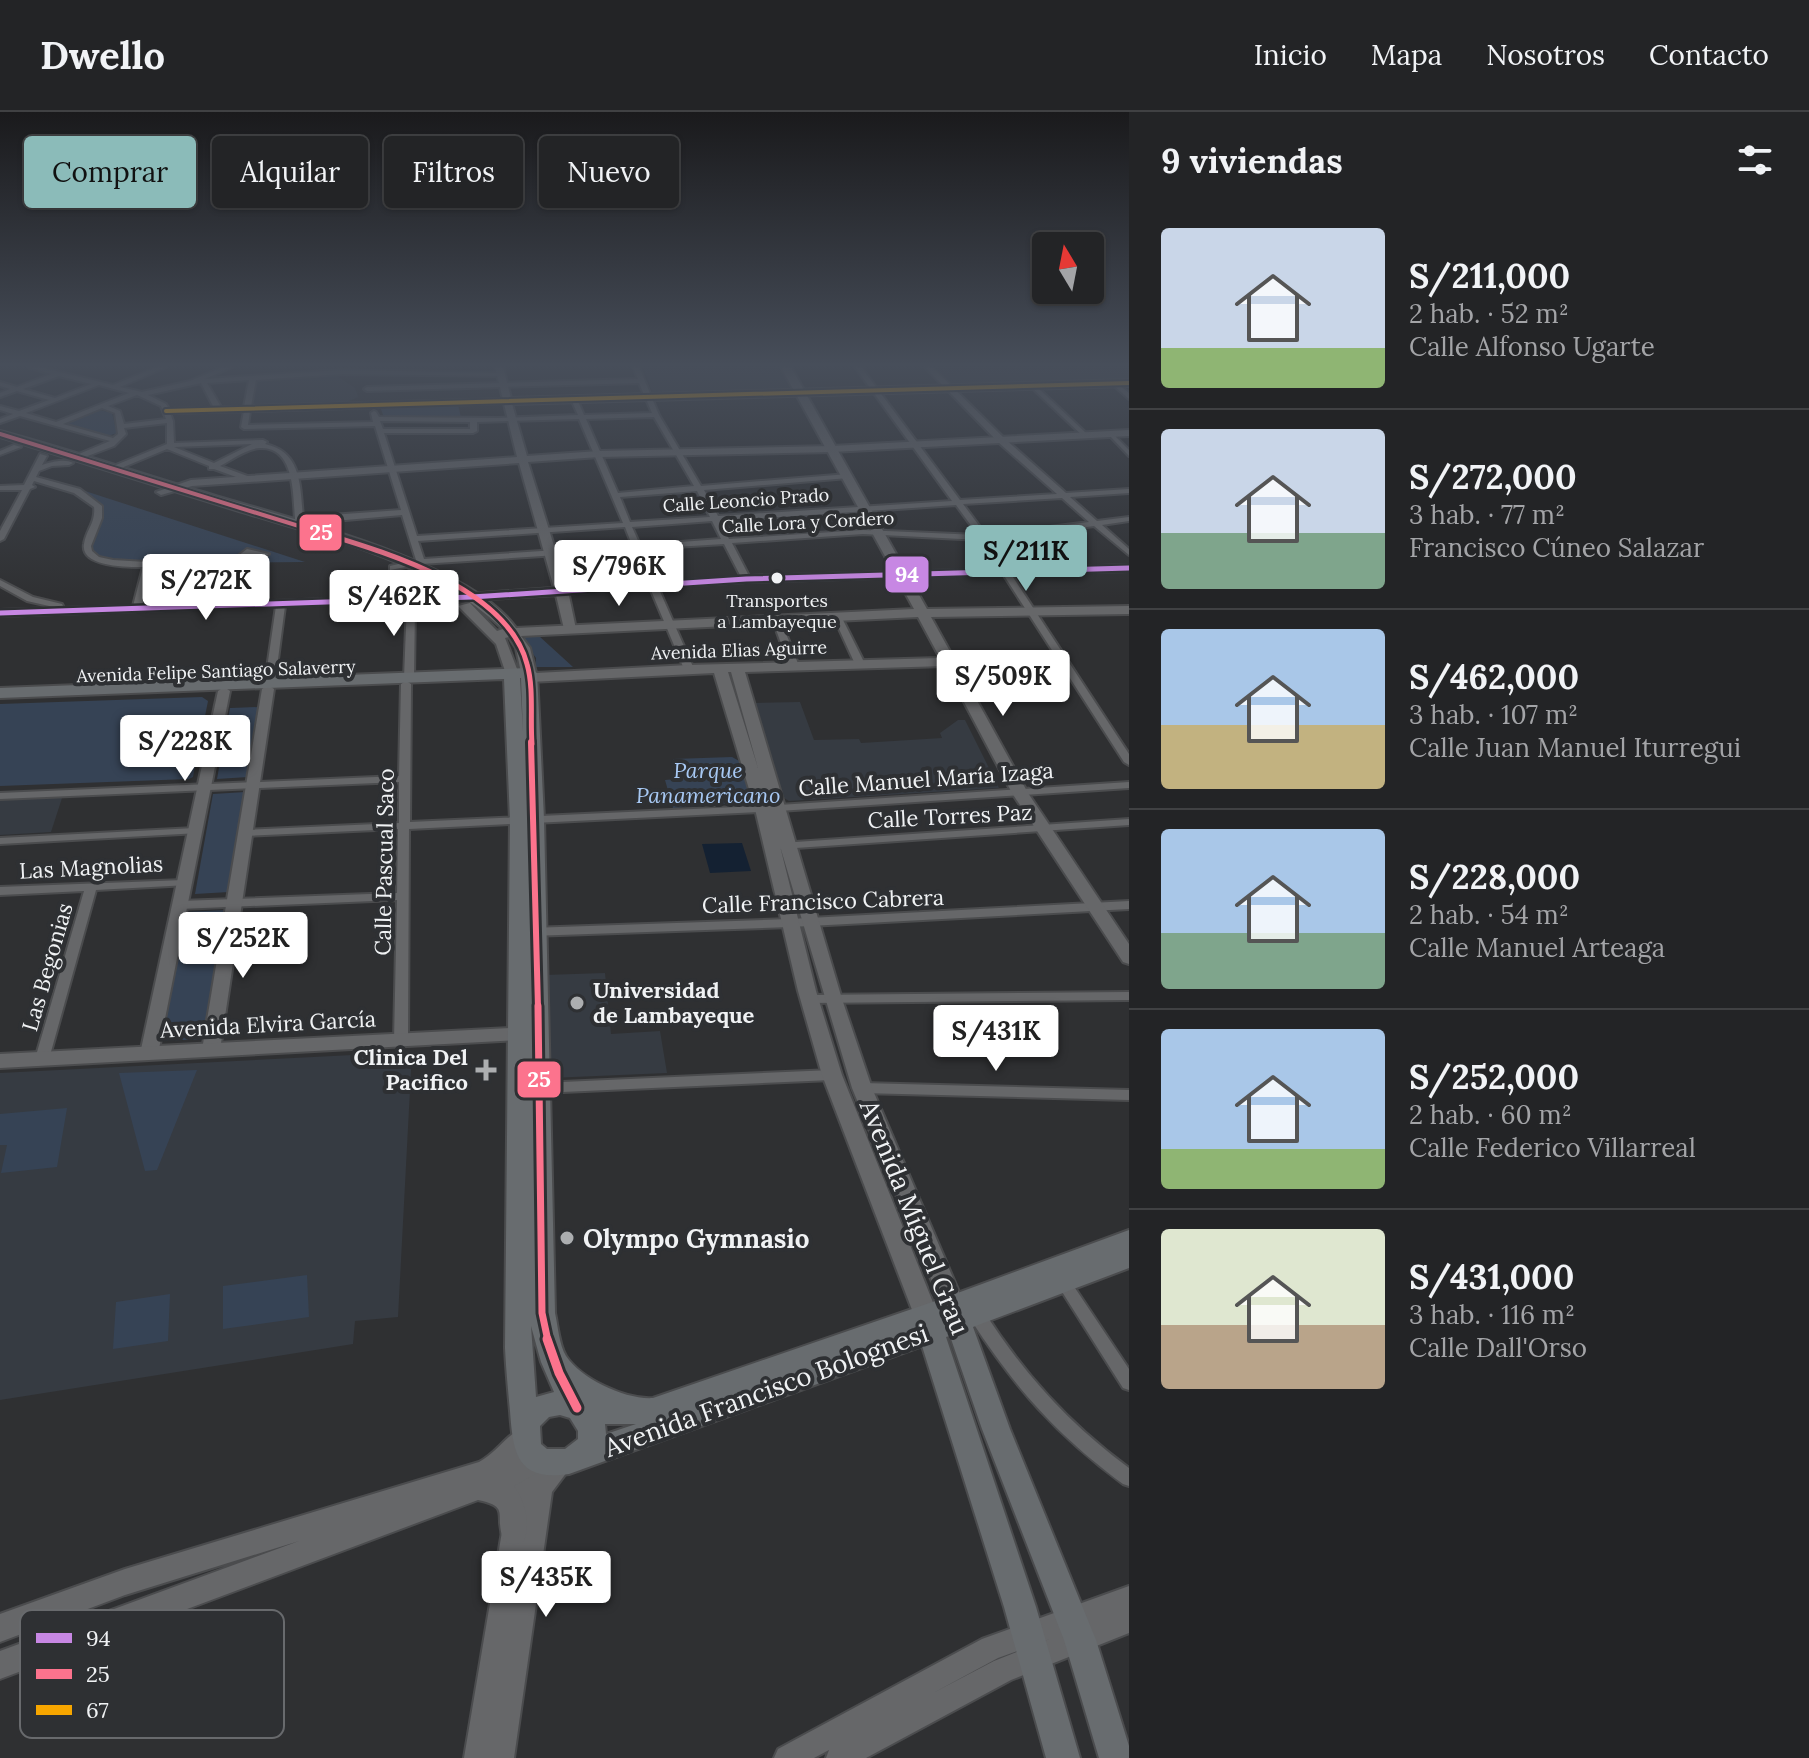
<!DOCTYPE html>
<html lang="es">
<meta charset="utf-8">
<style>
body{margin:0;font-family:Lora,serif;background:#2f3032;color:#f1f3f6;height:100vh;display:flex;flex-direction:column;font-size:30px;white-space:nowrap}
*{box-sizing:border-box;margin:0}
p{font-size:26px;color:#a3a4a7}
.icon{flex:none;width:44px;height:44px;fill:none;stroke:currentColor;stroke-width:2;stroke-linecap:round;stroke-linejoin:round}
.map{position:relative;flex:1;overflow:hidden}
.sheet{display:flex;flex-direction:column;background:#232426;width:680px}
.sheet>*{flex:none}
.guide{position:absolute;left:24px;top:24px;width:760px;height:72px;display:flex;gap:16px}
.needle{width:52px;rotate:350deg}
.fabs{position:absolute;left:1032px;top:120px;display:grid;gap:16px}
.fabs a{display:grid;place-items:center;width:72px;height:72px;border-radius:8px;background:#232426;box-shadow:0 2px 6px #0004,0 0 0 2px #404143;font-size:40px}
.price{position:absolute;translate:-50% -68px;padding:0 18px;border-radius:8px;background:#fff;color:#222;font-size:26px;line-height:52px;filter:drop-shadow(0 2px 4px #0008)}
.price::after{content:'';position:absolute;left:50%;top:48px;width:24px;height:18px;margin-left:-12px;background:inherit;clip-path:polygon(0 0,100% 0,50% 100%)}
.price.current{background:#8bbbb9;color:#111}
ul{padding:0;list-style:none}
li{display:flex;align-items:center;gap:24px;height:200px;padding:0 32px}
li+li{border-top:2px solid #404143}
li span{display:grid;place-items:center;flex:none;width:224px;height:160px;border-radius:8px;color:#555}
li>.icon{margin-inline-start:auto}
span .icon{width:96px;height:96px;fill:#fffc;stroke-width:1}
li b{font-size:34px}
h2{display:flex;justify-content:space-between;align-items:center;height:96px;padding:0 32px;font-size:34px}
.chip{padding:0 28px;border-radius:8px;background:#232426;box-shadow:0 2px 6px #0004,0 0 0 2px #404143;font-size:28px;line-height:72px}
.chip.current{background:#8bbbb9;color:#111}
header{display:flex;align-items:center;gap:48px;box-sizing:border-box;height:112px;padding:0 40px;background:#232426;border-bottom:2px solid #404143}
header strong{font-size:38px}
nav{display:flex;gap:44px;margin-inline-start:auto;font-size:28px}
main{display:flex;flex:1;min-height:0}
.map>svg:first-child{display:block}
.built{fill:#363b42}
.green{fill:#364355}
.water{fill:#142132}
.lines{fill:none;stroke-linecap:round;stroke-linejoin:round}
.minor-casing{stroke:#4b4c4e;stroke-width:4}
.tertiary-casing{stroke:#4b4c4e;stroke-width:4}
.secondary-casing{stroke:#4b4c4e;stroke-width:4}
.primary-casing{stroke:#4b4c4e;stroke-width:4}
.minor{fill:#666769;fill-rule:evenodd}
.tertiary{fill:#666769;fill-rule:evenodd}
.secondary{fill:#666769;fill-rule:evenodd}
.primary{fill:#686c6f;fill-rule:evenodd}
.bus-1-casing{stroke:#2e3033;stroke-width:10}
.bus-2-far4-casing{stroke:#2e3033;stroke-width:8}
.bus-2-far3-casing{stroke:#2e3033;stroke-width:10}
.bus-2-far2-casing{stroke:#2e3033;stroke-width:12}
.bus-2-far1-casing{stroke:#2e3033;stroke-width:13}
.bus-2-casing{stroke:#2e3033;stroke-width:15}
.bus-3-casing{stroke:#2e3033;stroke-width:8}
.bus-1{stroke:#c787e3;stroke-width:5}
.bus-2-far4{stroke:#fc738d;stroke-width:4}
.bus-2-far3{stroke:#fc738d;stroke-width:5}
.bus-2-far2{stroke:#fc738d;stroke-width:6}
.bus-2-far1{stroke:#fc738d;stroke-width:7}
.bus-2{stroke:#fc738d;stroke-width:9}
.bus-3{stroke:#f7a600;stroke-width:4}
.bus-dot{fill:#f0f2f4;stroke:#2e3033;stroke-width:3}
.poi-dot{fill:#acaeb0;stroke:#2e3033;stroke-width:3}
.labels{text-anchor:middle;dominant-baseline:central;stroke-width:8;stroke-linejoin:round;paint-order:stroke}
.far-street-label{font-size:18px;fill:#f0f2f4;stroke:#2e3033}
.far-bus-label{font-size:18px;fill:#f0f2f4;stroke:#2e3033}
.park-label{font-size:22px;font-style:italic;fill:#a7c8f3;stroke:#2e3033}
.street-label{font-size:22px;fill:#f0f2f4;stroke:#2e3033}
.poi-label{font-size:22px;font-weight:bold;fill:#f0f2f4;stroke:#2e3033;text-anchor:start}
.near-street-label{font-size:26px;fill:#f0f2f4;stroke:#2e3033}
.near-poi-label{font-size:26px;font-weight:bold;fill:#f0f2f4;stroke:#2e3033;text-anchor:start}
.key{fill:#2e3033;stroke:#686a6d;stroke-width:2}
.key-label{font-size:22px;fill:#f0f2f4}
.line-badge{stroke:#2e3033;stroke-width:3}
.badge-label{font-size:22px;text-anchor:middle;font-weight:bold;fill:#fff}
</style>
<header>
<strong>Dwello</strong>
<nav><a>Inicio</a><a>Mapa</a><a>Nosotros</a><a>Contacto</a></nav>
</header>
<main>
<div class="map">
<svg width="1129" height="1646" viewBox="0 0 1129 1646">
<rect width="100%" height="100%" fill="#2f3032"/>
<g class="built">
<path d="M643,255H778L793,278L653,282Z"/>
<path d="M934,255H1129V268L952,274Z"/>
<path d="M334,262L355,276L358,285L345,291L252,293L257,268Z"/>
<path d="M800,590L814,628L859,627L861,631L942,626L940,621L958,608H965L999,676L789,689L784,686L753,591Z"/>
<path d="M63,683L51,720L0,723V686Z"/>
<path d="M605,861L611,922L660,919L667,961L550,966L544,863Z"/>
<path d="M412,940L398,1205L355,1209L353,1232L0,1288V961Z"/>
</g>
<g class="green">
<path d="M458,292L461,306H384L380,294Z"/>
<path d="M96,297L112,301L117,321L108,324L63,311Z"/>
<path d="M85,379L305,450L125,452L102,448L91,439L104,397Z"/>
<path d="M524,524H539L573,555H535L536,546L524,530Z"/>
<path d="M202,585L208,589L193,665L189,667L0,674V592Z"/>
<path d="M258,595L248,665L217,667L230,596Z"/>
<path d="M732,645L741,650L751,686L749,690L673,696L665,668L676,667L673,647Z"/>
<path d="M245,680L229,780L195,782L213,682Z"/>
<path d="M226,798L205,927L160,929L185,800Z"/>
<path d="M197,958L157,1058L145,1059L119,961Z"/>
<path d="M67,996L57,1055L1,1061L7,1033H0V1002Z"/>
<path d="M307,1163L309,1205L223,1217V1174Z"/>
<path d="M170,1182L168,1229L113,1237L116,1190Z"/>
</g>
<path class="water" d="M742,731L751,759L710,761L702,732Z"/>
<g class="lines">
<g class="minor-casing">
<g id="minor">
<path d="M28,255H39L113,273L157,255H166L120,275L142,280L190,269L223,255H232L205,267L341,258L501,261L503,262V264L341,262L256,268L251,294L507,287L510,289L507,291L250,299L248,313L373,310L371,301L374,299L376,300L379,305L498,306L578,303L571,287L574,285L577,287L584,303L652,301L639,271L367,279L364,277L367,275L638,267L633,255H639L659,303L701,374L848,362L852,364L848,366L704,378L718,404L952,389L855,255H861L960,388L1057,382L998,330L925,255H932L1004,326L1066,381L1129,377V381L1070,385L1097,409L1129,405V409L1102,413L1129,437V443L1094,414L989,428L1008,457L1129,453V459L1011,462L1129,642V653L1124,650L1003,462L746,470L658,475L694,557L689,560L684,557L650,476L562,482L558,479L562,476L648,471L634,438L421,452L390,458V454L416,448L402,403L289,413V409L295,407C293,384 295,334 260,336C248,336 231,348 220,354L250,365V369H247L214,357H209V354L167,337L114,359H111V355L167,332V311L124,316L126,322L114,334L77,348H74V344L110,329L20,304L0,311V307L13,302L0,298V294L19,299L49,288L17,279L0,285V281L10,277L0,274V270L17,275L51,262ZM59,264L91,272L55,286L23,277ZM249,268L244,295H221L207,271ZM201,271L214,296L169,297L166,292L148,283ZM99,273L129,281L56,310L26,301ZM137,283L161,294L166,307L124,312L120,299L108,294ZM102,296L115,301L118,322L113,326L63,312ZM244,299L241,315L244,317L375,314L401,398L303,405C300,374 302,340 265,332L267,330L263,328L174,331L173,309L170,301ZM654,305L694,374L618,381L586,307ZM579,307L623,411L417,424L384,321H473L477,319V310ZM380,309L470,310V317H383ZM252,332L214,351L174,335ZM697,379L710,405L630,410L620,385ZM1062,386L1089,410L986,423L963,392ZM956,393L978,423L863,418L729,427L720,409ZM712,409L721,427L640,433L632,415ZM625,415L632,433L424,447L418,429ZM863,422L981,428L1000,457L749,464L732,431ZM724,432L741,465L656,470L642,437Z"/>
<path d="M1114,269L1129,281V287L1112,272L1111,271Z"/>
<path d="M1031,273H1035L1088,323V325H1084L1031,275Z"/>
<path d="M1111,320L1129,338V344L1109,323V321Z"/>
<path d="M14,333L21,335L0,343V339Z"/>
<path d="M40,342L47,344L42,353C51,350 65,346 73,351L69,353L52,354L39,359L36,365L80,377L102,394V406L91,434L92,439L99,445L113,448L163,451L233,448L247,437L269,442L252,451L151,455L142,494L411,484L454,483L458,486L454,489L415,490L414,566L409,569L404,566L407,490L285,494L275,570L270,573L265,570L276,494L0,504V498L58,496L27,489L0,474V468L33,485L62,492L63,494L60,496L133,494L143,455C128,455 80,455 84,432C86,418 96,410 94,395L74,381L34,369L32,373L35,375L30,377L4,427L0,429V419L22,378H0V374L24,373ZM249,442L257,443L250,447H243Z"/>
<path d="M838,503L842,506L865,552L863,554H857L855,552L834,506Z"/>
<path d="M777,506L781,509L799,554L797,556H791L789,554L773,509Z"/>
<path d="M406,569L411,572L410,710L779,693L1129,670V676L779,699L409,717L408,929L406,932H396L394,929L397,788L180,797L174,793L180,789L397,781L398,717L245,724L240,721L245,718L399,711V670L0,687V681L399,664L401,572Z"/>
<path d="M1129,707V713L781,737L775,734L781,731Z"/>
<path d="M195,716L199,717L200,719L199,721L0,732V726Z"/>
<path d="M184,768L190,771L188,773L96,778L49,947L47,950H37L35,947L84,779L0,783V775Z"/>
<path d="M1129,789V797L790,815L530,824L524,820L530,816L790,807Z"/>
<path d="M1129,880V888L809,891L803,887L809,883Z"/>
<path d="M832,958L837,960L839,963L837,966L832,968L540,981L535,979L533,976L535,973L540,971Z"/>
<path d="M862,971L1129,978V988L862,981L857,979L855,976L857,973Z"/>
<path d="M1064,1165L1069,1167L1129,1257V1278L1123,1276L1059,1175L1056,1171L1059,1167Z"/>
<path d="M977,1196L983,1198C1024,1262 1068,1311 1129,1356V1374L1123,1372C1056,1322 1016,1277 971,1208L969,1203L971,1198Z"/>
</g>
</g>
<g class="tertiary-casing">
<g id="tertiary">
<path d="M495,255H503L511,286L1129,268V274L512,292L527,344L599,339L832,334L1129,318V324L832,340L599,345L528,350L568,479L576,517L570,521L564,517L556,483L454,489L448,486L454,483L554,476L519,351L192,374L161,383L156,380L191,368L517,345Z"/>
<path d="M268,573L274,577L220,938L217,942H205L202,938L262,577Z"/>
<path d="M224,575L230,579L158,942L155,946H143L140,942L218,579Z"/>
<path d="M543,1341L552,1346L562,1342L570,1345L573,1352L552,1380L514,1646H464L509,1378L535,1344Z"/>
<path d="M1129,1474V1521L1011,1568L866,1646H826L829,1638L814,1646H774L778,1637L982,1527ZM1050,1527L994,1549L933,1581L998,1546Z"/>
</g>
</g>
<g class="secondary-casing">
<g id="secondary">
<path d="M781,255H791L927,497L1129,494V502L931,505L1028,681L1129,832V852L1123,850L1012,681L945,554L745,560L842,887L872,976L965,1194L961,1201L953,1204L945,1201L852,976L780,734L816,879L842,963L938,1203L934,1210L926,1213L918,1210L914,1203L822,963L798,879L755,697L714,561L529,570L522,566L516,536L509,525L505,526L519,562L512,566L507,565L496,532L458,494L470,491L497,519L503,517C431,449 331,427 239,399C159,374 80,350 0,325V319C67,337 133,359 199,379C279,404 469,448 516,516L914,497ZM918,505L940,546L689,553L536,561L530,536L521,524ZM728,560H731L758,656Z"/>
<path d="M531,915L538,917L541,922L538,927L0,956V942Z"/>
<path d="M524,1316L533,1319L537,1327L530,1339L539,1335L548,1339L552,1347L548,1355L514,1374C525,1389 531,1412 524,1429L514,1433L504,1429C493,1403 512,1395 478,1388L0,1567V1539L299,1429L125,1483L0,1530V1502L125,1457L479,1350C497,1341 506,1322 524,1316Z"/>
</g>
</g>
<g class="primary-casing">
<path id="primary" d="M529,556L537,561L544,707L555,1201C558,1214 559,1233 566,1244C581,1267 626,1288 653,1286L944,1186L1129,1118V1156L973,1215L1010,1317L1096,1528L1129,1634V1646H1099L1064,1528L982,1317L950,1224L946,1225L1036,1495L1080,1646H1046L1004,1495L922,1234L569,1362C517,1370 513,1341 510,1299C508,1278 506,1257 505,1236L510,708L504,567L0,586V576ZM520,566H521L523,620ZM531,1214L541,1250L554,1280L536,1285ZM560,1303L570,1306L578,1319V1327L565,1337H547L541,1332L540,1314L549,1305ZM605,1312H636L606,1322Z"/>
</g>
<use href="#minor" class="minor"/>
<use href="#tertiary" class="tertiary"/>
<use href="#secondary" class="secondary"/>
<use href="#primary" class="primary"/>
<g class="bus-1-casing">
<path id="bus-1" d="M0,501L472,485L746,467L1129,456"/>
</g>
<g class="bus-2-far4-casing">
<path id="bus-2-far4" d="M0,322L328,423"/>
</g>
<g class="bus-2-far3-casing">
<path id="bus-2-far3" d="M322,421C388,441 507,476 527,552C534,576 530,607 532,632"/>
</g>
<g class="bus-2-far2-casing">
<path id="bus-2-far2" d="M531,630L538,896"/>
</g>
<g class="bus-2-far1-casing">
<path id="bus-2-far1" d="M538,894L542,1201L548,1229"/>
</g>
<g class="bus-2-casing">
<path id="bus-2" d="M547,1227L559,1261L577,1296"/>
</g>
<g class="bus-3-casing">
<path id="bus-3" d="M166,299L1129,271"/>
</g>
<use href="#bus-1" class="bus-1"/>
<use href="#bus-2-far4" class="bus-2-far4"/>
<use href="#bus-2-far3" class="bus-2-far3"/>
<use href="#bus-2-far2" class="bus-2-far2"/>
<use href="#bus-2-far1" class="bus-2-far1"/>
<use href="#bus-2" class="bus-2"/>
<use href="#bus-3" class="bus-3"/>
</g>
<linearGradient id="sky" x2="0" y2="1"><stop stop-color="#1a1a1c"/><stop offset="0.52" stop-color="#474e5a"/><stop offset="1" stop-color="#474e5a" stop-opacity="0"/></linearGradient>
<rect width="1129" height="486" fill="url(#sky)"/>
<circle class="bus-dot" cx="777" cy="466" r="7"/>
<g class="poi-dot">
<circle cx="577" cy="891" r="8"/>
<path d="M482 946h8v8h8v8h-8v8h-8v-8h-8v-8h8z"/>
<circle cx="567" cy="1126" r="8"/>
</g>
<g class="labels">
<g class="far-street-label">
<text transform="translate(746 388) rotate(-4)">Calle Leoncio Prado</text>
<text transform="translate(808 410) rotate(-3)">Calle Lora y Cordero</text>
<text transform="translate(739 538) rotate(-2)">Avenida Elias Aguirre</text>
<text transform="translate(216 559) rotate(-2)">Avenida Felipe Santiago Salaverry</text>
</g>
<g class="far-bus-label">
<text x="777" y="488">Transportes<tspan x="777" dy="21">a Lambayeque</tspan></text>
</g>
<g class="park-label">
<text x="708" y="658">Parque<tspan x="708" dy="25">Panamericano</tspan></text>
</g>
<g class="street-label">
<text transform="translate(926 667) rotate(-4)">Calle Manuel María Izaga</text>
<text transform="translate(950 704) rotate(-3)">Calle Torres Paz</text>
<text transform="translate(384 750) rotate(-89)">Calle Pascual Saco</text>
<text transform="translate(91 755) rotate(-3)">Las Magnolias</text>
<text transform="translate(823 789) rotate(-2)">Calle Francisco Cabrera</text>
<text transform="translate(47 855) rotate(-74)">Las Begonias</text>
<text transform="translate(268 912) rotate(-3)">Avenida Elvira García</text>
</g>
<g class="poi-label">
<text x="593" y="878">Universidad<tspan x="593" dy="25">de Lambayeque</tspan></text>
<text x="468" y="945" text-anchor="end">Clinica Del<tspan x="468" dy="25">Pacifico</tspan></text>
</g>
<g class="near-street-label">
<text transform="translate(915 1105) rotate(68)">Avenida Miguel Grau</text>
<text transform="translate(766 1278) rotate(-20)">Avenida Francisco Bolognesi</text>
</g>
<g class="near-poi-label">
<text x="583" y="1126">Olympo Gymnasio</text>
</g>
</g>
<rect x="20" y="1498" width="264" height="128" rx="12" class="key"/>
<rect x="36" y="1521" width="36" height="10" fill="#c787e3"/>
<rect x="36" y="1557" width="36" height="10" fill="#fc738d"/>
<rect x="36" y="1593" width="36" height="10" fill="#f7a600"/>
<g class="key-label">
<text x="86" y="1534">94</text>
<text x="86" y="1570">25</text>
<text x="86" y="1606">67</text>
</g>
<g class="line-badge">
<rect x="298" y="401" width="45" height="39" rx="8" fill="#fc738d"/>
<rect x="884" y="443" width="46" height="39" rx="8" fill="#c787e3"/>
<rect x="516" y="948" width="46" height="39" rx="8" fill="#fc738d"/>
</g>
<g class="badge-label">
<text x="321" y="428">25</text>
<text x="907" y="470">94</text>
<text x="539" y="975">25</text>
</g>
</svg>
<div class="fabs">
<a><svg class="needle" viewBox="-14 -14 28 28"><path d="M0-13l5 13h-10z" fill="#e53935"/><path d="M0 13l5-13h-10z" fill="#a3a4a7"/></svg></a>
</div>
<b class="price current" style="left:1026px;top:481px">S/211K</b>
<b class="price" style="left:619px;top:496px">S/796K</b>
<b class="price" style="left:206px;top:510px">S/272K</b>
<b class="price" style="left:394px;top:526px">S/462K</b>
<b class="price" style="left:1003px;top:606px">S/509K</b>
<b class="price" style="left:185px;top:671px">S/228K</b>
<b class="price" style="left:243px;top:868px">S/252K</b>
<b class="price" style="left:996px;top:961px">S/431K</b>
<b class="price" style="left:546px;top:1507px">S/435K</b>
<div class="guide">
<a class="chip current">Comprar</a>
<a class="chip">Alquilar</a>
<a class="chip">Filtros</a>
<a class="chip">Nuevo</a>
</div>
</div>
<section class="sheet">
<h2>9 viviendas<svg class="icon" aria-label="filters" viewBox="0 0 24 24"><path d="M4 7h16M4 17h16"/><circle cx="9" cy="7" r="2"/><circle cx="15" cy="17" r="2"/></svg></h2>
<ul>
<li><span style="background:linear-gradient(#c9d6e8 75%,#8fb573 0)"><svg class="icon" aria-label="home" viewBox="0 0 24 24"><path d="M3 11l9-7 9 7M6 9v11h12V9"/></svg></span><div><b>S/211,000</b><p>2 hab. · 52 m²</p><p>Calle Alfonso Ugarte</p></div></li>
<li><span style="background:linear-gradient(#c9d6e8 65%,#7fa58c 0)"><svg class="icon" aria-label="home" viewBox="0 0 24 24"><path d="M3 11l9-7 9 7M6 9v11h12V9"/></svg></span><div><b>S/272,000</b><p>3 hab. · 77 m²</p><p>Francisco Cúneo Salazar</p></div></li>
<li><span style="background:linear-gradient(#a9c7e8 60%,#c2b280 0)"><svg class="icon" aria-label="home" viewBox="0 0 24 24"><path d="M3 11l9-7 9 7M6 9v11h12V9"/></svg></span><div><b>S/462,000</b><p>3 hab. · 107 m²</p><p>Calle Juan Manuel Iturregui</p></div></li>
<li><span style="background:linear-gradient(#a9c7e8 65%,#7fa58c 0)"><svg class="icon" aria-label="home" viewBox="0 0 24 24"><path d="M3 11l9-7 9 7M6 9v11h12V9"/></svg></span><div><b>S/228,000</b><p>2 hab. · 54 m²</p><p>Calle Manuel Arteaga</p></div></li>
<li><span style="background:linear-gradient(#a9c7e8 75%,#8fb573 0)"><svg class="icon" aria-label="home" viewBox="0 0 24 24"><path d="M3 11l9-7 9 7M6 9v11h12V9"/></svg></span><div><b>S/252,000</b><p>2 hab. · 60 m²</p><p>Calle Federico Villarreal</p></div></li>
<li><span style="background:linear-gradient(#dfe7d0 60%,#b9a48a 0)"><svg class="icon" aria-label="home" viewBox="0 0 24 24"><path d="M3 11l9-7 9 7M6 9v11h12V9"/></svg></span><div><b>S/431,000</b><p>3 hab. · 116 m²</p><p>Calle Dall'Orso</p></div></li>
</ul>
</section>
</main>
